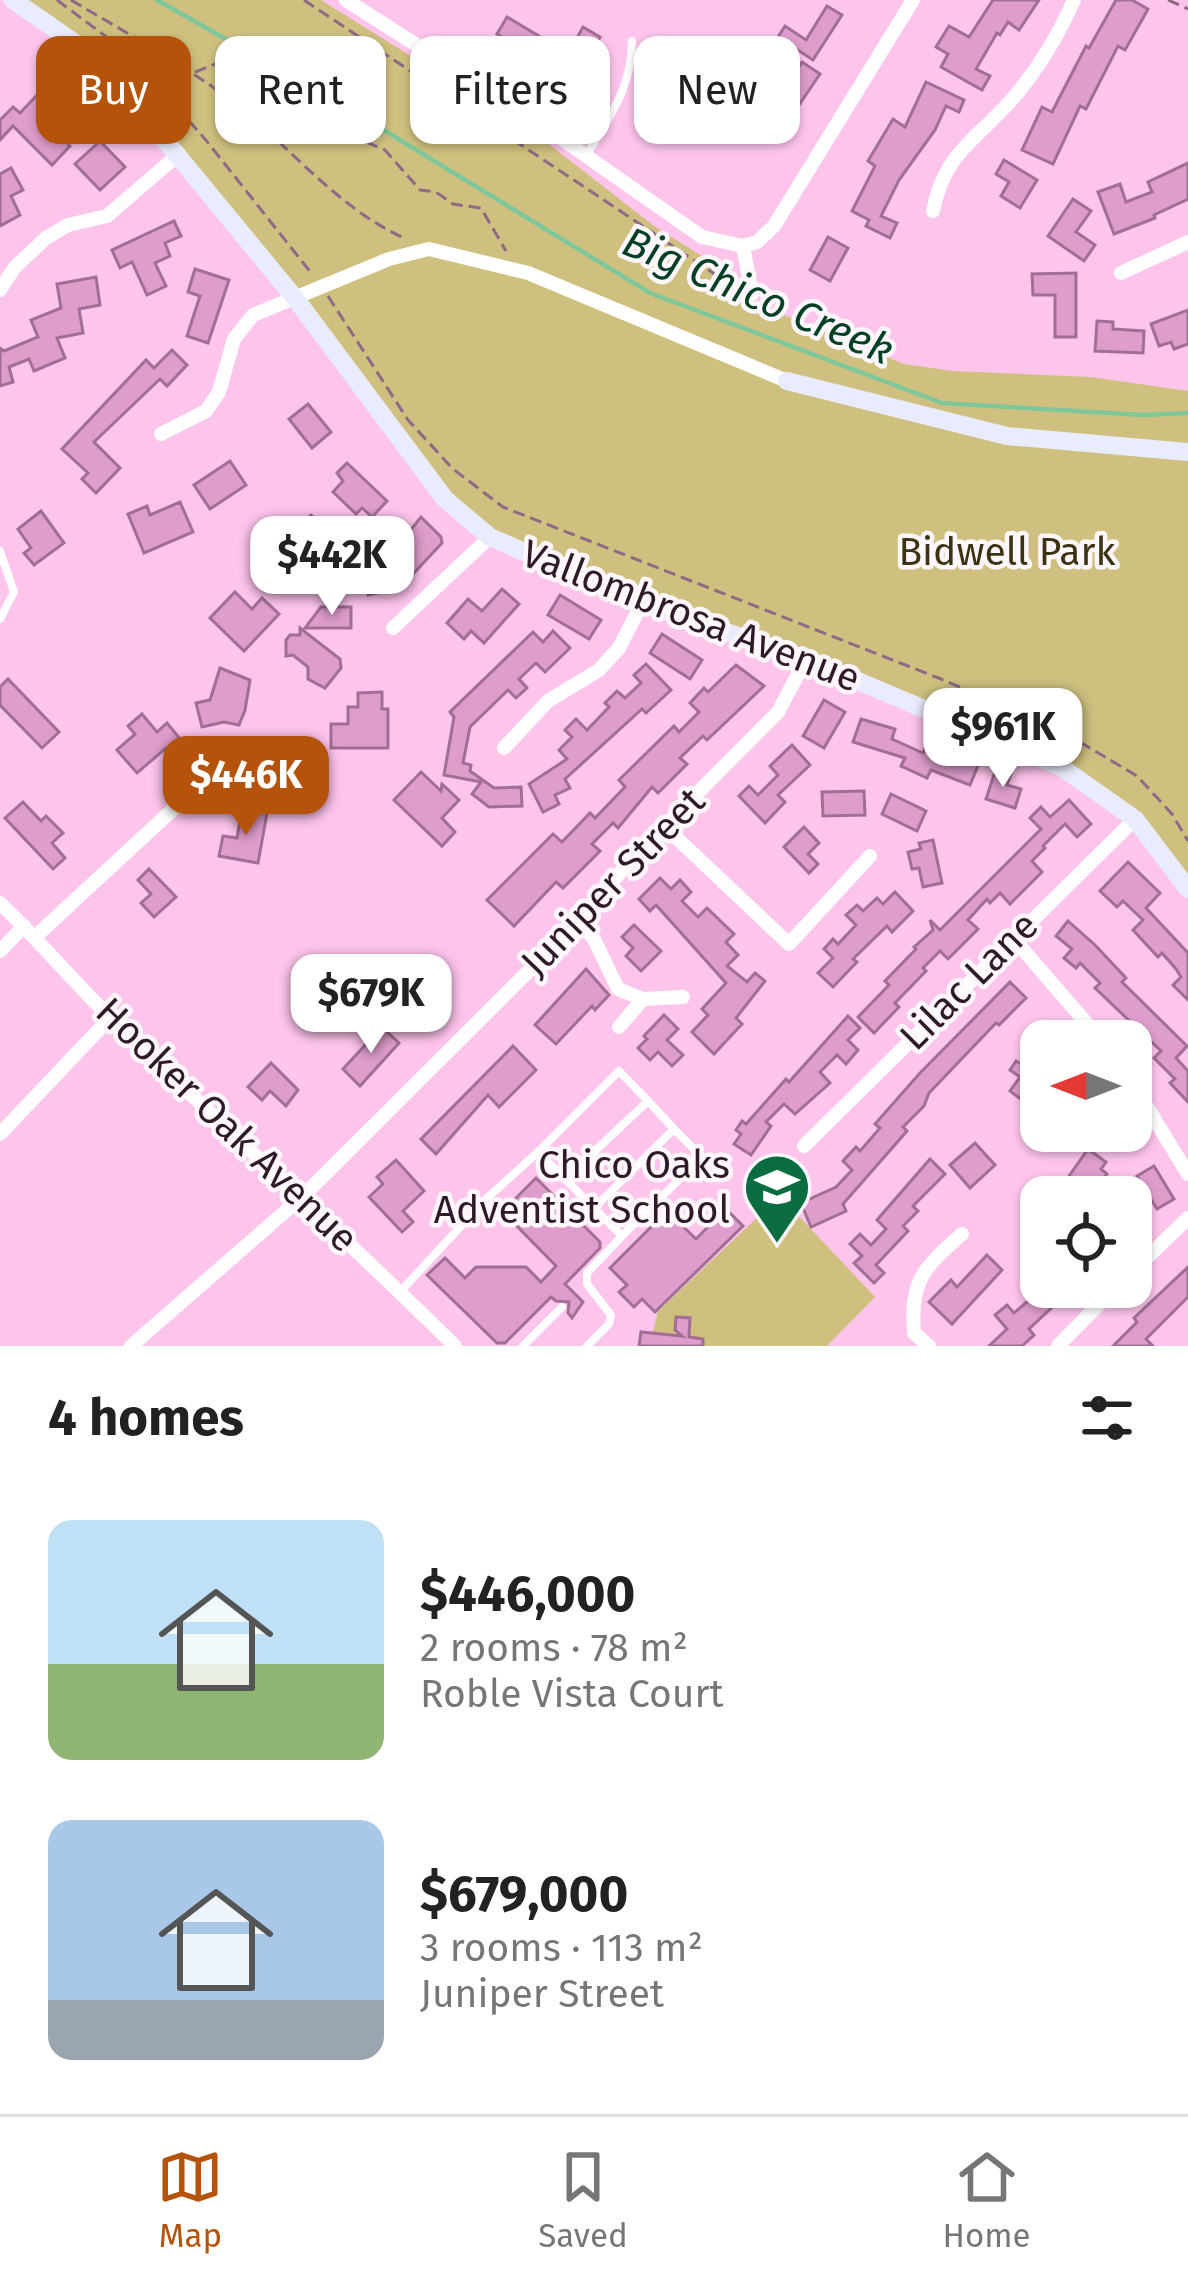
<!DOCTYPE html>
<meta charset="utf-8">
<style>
body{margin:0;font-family:"Fira Sans",sans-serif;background:#f6f6f6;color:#222;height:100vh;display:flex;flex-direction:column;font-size:45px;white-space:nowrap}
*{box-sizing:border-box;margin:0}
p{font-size:39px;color:#767676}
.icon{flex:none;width:66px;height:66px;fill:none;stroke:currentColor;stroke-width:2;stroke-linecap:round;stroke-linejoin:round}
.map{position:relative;height:1346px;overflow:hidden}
.side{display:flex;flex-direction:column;background:#fff;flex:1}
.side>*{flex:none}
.guide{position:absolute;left:36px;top:36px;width:1116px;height:108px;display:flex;gap:24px}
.needle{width:78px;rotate:270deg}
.tools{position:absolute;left:1020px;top:1020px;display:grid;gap:24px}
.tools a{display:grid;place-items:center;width:132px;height:132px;border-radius:24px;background:#fff;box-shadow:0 3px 9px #0004;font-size:60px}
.price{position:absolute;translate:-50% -102px;padding:0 27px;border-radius:24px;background:#fff;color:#222;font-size:39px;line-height:78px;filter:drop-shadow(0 3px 6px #0008)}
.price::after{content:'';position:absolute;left:50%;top:72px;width:36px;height:27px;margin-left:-18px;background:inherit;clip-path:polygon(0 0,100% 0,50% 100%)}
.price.current{background:#b45309;color:#fff}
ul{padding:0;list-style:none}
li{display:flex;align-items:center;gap:36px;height:300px;padding:0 48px}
li span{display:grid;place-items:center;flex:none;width:336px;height:240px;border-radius:24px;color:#555}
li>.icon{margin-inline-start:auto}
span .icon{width:144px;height:144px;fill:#fffc;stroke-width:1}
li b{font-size:51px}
h2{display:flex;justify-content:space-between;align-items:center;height:144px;padding:0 48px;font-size:51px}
.pill{padding:0 42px;border-radius:24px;background:#fff;box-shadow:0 3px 9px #0004;font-size:42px;line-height:108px}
.pill.current{background:#b45309;color:#fff}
.menu{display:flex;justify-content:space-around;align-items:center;height:168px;border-top:3px solid #e0e0e0;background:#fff;font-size:33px;color:#767676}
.menu a{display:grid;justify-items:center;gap:6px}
.menu .current{color:#b45309}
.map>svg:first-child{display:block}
.green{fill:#cfc07f}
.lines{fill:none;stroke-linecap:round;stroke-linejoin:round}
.stream{stroke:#7dc79b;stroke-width:4.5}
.building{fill:#de9dcc;stroke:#a26f94;stroke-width:3}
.path{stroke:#8f6985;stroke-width:3;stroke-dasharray:12 6;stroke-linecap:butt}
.lane{stroke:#fff;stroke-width:8}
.street{stroke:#fff;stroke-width:14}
.secondary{stroke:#e9ecfd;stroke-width:18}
.labels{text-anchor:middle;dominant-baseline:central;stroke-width:9;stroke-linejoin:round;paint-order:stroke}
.park-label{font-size:39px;fill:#3b3311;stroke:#fdf7fb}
.street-label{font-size:39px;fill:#2f1a2a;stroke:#fdf7fb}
.poi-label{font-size:39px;fill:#2f1a2a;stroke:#fdf7fb;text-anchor:end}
.water-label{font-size:42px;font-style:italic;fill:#014024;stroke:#fdf7fb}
</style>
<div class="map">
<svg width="1188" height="1346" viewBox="0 0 1188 1346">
<rect width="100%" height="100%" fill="#fdc4ec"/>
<g class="green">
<path d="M13,0H321L536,134L654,226L727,272L759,305L904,364L953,371L1091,377L1188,391V887L1135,819L1061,767L537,559L445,499L98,59Z"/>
<path d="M780,1196L875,1297L827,1346H695L689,1340L687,1329L691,1328L690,1317H675L678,1334L653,1332L658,1311Z"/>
</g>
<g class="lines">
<path class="stream" d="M157,0L351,110L650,293L942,403L1144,415L1188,413"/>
</g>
<g class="building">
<path d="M993,0H1039L1019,30L1008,22L1000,35L997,33L976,69L990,76L982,90L941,67L948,54L936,47L949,26L969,37Z"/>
<path d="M1116,0H1132L1148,9L1125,50L1118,46L1086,109L1080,106L1053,164L1022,150L1042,107L1052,112L1086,46L1089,48Z"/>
<path d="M827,6L842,15L813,60L778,37L785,26L806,40Z"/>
<path d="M507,17L547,41L537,57L497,34Z"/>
<path d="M583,27L600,37L587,60L604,69L593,89L559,71Z"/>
<path d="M802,62L820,74L797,108L780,96Z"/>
<path d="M926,82L964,100L959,112L946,106L935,130L899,180L881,216L897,223L890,238L866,226L869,220L852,211L875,166L868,161L893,119L905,127Z"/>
<path d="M40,92L51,103L39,115L70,146L52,165L13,126L0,140V120L13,107L20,113Z"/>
<path d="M100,141L125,167L100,190L75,164Z"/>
<path d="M1004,160L1037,180L1020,208L1001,196L1009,182L996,174Z"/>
<path d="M1188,163V199L1154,215L1155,218L1114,234L1098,192L1120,184L1126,202L1152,192L1148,182Z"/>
<path d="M11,168L23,190L11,196L20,215L0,226V174Z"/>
<path d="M1073,199L1091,211L1076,232L1095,245L1084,261L1048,236Z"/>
<path d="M174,221L181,236L165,243L170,256L155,263L166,286L147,295L132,262L120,268L112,250Z"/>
<path d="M828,237L848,248L830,281L810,270Z"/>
<path d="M195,269L229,280L208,343L187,336L200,296L188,292Z"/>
<path d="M1076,273V337H1055V295H1033L1032,274Z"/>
<path d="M96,277L100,305L79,309L83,333L57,338L65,358L34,371L29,359L9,367L13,382L0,386V348L4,351L38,337L31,320L61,308L57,284Z"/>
<path d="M1188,310V344L1174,349L1171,342L1159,346L1151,324Z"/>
<path d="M1097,321L1113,322V329L1144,331L1143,353L1095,351Z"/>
<path d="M172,350L187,365L167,386L160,379L94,442L120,468L96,493L82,479L88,473L62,449L146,360L154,368Z"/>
<path d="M308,404L331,432L312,448L289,419Z"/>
<path d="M230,461L246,485L210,509L194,485Z"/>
<path d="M347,463L387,501L372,517L362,508L356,514L333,492L343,481L337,473Z"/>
<path d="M180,502L193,532L144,553L128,514L147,506L150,515Z"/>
<path d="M41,511L64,543L34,565L24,553L31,548L18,529Z"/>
<path d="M311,515L337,539L288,590L270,573L308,533L300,526Z"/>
<path d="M421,517L441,537L442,543L400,588L368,595L364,575L390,570L388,558Z"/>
<path d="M502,589L519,604L484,643L471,631L464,639L447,623L468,599L482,611Z"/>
<path d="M235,592L252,609L262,598L279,614L244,651L210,618Z"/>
<path d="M560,595L601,620L589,639L548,615Z"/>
<path d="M321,607H351V628H305Z"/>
<path d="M300,628L340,659L341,668L325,688L308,679V667L293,655L286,656V640L290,635H300Z"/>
<path d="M553,631L570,648L545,672L536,663L519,679L527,688L516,698L508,690L470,727L463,763L471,765L470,771L494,788L521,787L522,806L489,807L472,794L481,782L444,775L454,717L450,712L533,632L543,642Z"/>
<path d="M662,634L702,660L690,679L650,653Z"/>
<path d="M646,664L671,690L646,713L642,709L565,779L570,788L555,795L559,804L543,812L529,784L567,759L559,750L572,737L565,730L576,719L587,730L609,707L605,703L617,691L625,698L641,683L634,675Z"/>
<path d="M736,665L764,686L707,740L703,736L680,758L687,764L658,793L652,787L618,828L613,823L592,844L600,851L563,888L556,882L514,926L487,900L553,834L562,842L590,813L595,818L625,787L619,780L674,726L679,732L699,712L690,703L704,688L708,692Z"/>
<path d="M220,668L250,680L245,710L239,725L224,722L202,727L196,703L210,700Z"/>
<path d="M8,679L59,732L42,748L0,705V687Z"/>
<path d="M382,692V709H388V748H331V724H348V707H358V693Z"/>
<path d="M824,700L845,712L824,748L803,736Z"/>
<path d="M142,714L157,732L167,723L185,745L173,756L166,748L137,773L117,750L135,734L128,726Z"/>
<path d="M861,719L895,729L892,739L923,753L928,741L979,763L970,785L931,770L927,778L901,766L905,758L853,742Z"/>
<path d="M792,745L810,765L778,795L785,802L765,823L739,796L749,786L758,795L778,775L770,766Z"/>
<path d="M291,746L316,747L315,783H308V792L280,791V766L290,767Z"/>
<path d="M996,769L1011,774L1007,785L1021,789L1015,808L986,799Z"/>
<path d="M421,772L441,791L442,784L459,800L442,818L455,832L442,846L394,800Z"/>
<path d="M864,791L865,815L823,816L822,792Z"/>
<path d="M891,794L926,811L917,831L882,814Z"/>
<path d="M1069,800L1091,824L1077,837L1065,824L1043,846L1045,848L1032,861L1042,872L1010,904L1000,893L990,903L987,899L968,920L978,929L948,959L940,951L923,968L926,971L895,1003L899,1007L874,1033L858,1017L889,985L885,981L916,949L914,947L933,930L930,920L940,930L1041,829L1030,818L1041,807L1050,817Z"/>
<path d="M23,802L41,821L46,816L63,833L52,843L65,858L53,869L5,818Z"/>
<path d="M242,809L267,813L258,863L219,856L223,836L237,838Z"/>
<path d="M804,827L819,843L808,854L818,864L809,873L784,847Z"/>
<path d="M933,840L942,883L923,887L919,868L912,869L908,852L921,849L919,843Z"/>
<path d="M1128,862L1160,893L1146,908L1188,953V1000L1173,985L1181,977L1176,969L1162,953L1158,957L1133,930L1143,920L1123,901L1117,907L1100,891Z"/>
<path d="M149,869L176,897L154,917L141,903L151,894L138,880Z"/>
<path d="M660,878L671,889L680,880L691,892L682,901L698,917L707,908L734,934L726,942L738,955L727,966L747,982L755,973L765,981L736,1018L742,1024L714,1054L692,1032L708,1015L702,1009L726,983L656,905L650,911L639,899Z"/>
<path d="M895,892L913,911L892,932L887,926L853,959L857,962L833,987L818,973L833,958L824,949L833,939L838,944L856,925L846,915L857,905L863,911L877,898L883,904Z"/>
<path d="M1068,921L1095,945L1126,978L1122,982L1187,1046L1176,1058L1188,1071V1102L1170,1083L1175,1079L1154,1058L1161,1051L1095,988L1100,983L1080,963L1076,968L1064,958L1072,949L1056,936Z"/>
<path d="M634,925L661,951L641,971L626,956L633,948L622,937Z"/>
<path d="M586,969L609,995L595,1010L592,1006L556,1044L535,1025Z"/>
<path d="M1010,982L1026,998L999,1025L996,1023L929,1093L924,1106L903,1127L907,1131L843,1204L846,1211L811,1227L801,1203L836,1187L852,1170L843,1161L856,1147L860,1151L880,1128L875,1124L920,1073Z"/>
<path d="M664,1015L678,1029L667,1040L683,1055L672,1066L658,1052L650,1060L638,1048L647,1039L644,1036Z"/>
<path d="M848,1016L860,1028L848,1040L858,1050L846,1064L837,1055L820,1072L830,1083L795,1114L784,1104L766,1122L771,1126L751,1155L734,1144L741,1134L736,1130L742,1121L746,1124L786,1079L789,1082Z"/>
<path d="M382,1027L399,1043L360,1086L343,1069Z"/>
<path d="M513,1046L536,1070L499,1107L488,1095L436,1154L421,1139Z"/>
<path d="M1041,1047V1093L1036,1089L1026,1103L1010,1091L1020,1077L1010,1070L1016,1061L1023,1065Z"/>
<path d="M271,1063L298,1090L286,1106L270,1091L262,1100L248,1087Z"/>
<path d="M975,1143L995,1165L970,1188L950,1165Z"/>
<path d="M1088,1149L1106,1162L1101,1169L1107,1174L1099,1184L1092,1179L1084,1191L1067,1179Z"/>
<path d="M930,1159L945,1174L913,1206L918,1211L903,1226L908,1231L876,1265L884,1273L874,1283L854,1263L862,1256L850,1244L860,1234L871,1245L886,1229L877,1220Z"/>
<path d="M396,1160L424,1191L403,1211L413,1222L402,1232L369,1197L383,1184L377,1177Z"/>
<path d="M1154,1166L1174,1199L1157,1209L1137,1176Z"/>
<path d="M536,1178L600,1242V1248L565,1284L583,1302L572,1318L568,1313L569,1302L556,1301L551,1297L505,1343H497L427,1275L445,1258L465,1278L476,1267H526L541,1282L556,1266L507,1216V1207Z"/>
<path d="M726,1209L743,1226L655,1312L642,1299L634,1307L619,1292L627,1285L610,1268L667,1211L696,1239Z"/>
<path d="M987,1255L1002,1270L952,1324L929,1302L951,1280L957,1287Z"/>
<path d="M1188,1267V1297L1146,1339L1153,1346H1113L1137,1322L1134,1318Z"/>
<path d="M1044,1287H1074L1029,1329L1034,1335L1022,1346H989L1007,1329L995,1315L1007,1305L1014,1313Z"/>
<path d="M676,1317L690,1318L689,1337L703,1339V1346H639L641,1332L682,1336L675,1330Z"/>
</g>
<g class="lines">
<g class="path">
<path d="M57,0L132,56L205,139L312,274"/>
<path d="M71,0C128,34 186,65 238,106C294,151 339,209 406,239"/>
<path d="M304,0L737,289"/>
<path d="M1168,0L1188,9"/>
<path d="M195,72L218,63L238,77L251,73L293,92L359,139L385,150L420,190L436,192L453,204L481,208L506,251"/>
<path d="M328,296L408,420L453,469L503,507L941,679L1063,732L1137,776L1172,814L1188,841"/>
</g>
<g class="lane">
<path d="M587,154C610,116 632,87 632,41"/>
<path d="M0,551L14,592L0,619"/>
<path d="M538,1152L619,1071L648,1101"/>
<path d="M565,1179L648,1101L674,1129"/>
<path d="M594,1208L674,1129L702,1157L622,1236"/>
<path d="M400,1292L485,1200L538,1152L622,1236L587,1273V1284L611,1315L609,1324L587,1346"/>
<path d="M523,1346L562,1307"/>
</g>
<g class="street">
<path d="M346,0L542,125L702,237L743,246"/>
<path d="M933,211C944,152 978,139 1014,97C1038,69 1059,34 1074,0"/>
<path d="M1121,273L1188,242"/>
<path d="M0,290L15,267L46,238L68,225L107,216L179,154"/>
<path d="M752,294L743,246L757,242L774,226L913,0"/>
<path d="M161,434L206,411L219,392L234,339L253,315L389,259L429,249L528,273L787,381"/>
<path d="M393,628L490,537"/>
<path d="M504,748L548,701L599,670L619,648L642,603"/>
<path d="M665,827L789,944L870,856"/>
<path d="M0,903C40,941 75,984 115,1022C228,1131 343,1236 455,1346"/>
<path d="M579,921L594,939L618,989L643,999L683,997"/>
<path d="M36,936L222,764"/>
<path d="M1012,937L1102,1041"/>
<path d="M0,951L24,926"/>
<path d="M619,1027L643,999"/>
<path d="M1131,1081L1188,1174"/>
<path d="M0,1134L110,1018"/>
<path d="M1032,1138L1041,1129"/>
<path d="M804,1146L1135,819"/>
<path d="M1131,1273L1188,1218"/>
<path d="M131,1346L303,1196L579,921L629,862L778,712L806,659"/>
<path d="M929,1346L914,1333C910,1279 924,1268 962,1234"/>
<path d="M1058,1346L1116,1287"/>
</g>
<g class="secondary">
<path d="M13,0L98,59L295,298L445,499L490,537L642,603L806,659L1061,767L1135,819L1188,889"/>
<path d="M787,381L1007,436L1188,452"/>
</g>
</g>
<defs>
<g id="school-pin" transform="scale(3.45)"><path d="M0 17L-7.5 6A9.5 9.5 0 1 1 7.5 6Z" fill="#0a6c41" stroke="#fdf7fb"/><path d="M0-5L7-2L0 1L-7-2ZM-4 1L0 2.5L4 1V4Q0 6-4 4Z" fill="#fff"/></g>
</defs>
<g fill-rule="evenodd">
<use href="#school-pin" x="777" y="1187"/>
</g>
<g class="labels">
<g class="park-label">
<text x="1007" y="552">Bidwell Park</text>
</g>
<g class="street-label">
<text transform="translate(691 616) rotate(21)">Vallombrosa Avenue</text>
<text transform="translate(613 882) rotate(-46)">Juniper Street</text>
<text transform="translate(969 981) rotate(-45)">Lilac Lane</text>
<text transform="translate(227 1125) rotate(44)">Hooker Oak Avenue</text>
</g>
<g class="poi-label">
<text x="730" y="1165">Chico Oaks<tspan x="730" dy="45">Adventist School</tspan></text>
</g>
<g class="water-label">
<text transform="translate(758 296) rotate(23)">Big Chico Creek</text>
</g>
</g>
</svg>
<div class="tools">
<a><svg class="needle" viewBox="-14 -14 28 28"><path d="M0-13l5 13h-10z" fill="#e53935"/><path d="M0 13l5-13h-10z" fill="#767676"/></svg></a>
<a><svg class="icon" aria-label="locate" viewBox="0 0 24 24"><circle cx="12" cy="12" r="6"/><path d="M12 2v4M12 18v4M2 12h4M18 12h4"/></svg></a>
</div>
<b class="price" style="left:332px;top:618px">$442K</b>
<b class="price" style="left:1003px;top:790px">$961K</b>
<b class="price current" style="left:246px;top:838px">$446K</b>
<b class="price" style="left:371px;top:1056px">$679K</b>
<div class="guide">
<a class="pill current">Buy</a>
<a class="pill">Rent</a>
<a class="pill">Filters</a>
<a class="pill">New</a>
</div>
</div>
<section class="side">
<h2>4 homes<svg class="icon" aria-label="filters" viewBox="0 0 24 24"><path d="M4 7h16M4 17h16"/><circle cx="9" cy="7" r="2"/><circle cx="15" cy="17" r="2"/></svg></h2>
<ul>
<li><span style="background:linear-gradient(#bfe0f5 60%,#8fb573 0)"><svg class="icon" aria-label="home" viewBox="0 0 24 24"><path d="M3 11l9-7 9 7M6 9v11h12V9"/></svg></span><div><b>$446,000</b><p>2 rooms · 78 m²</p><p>Roble Vista Court</p></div></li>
<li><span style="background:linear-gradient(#a9c7e8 75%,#9aa5b1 0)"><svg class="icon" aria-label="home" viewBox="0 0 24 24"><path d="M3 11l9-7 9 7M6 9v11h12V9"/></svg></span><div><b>$679,000</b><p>3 rooms · 113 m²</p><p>Juniper Street</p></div></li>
</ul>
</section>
<nav class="menu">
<a class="current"><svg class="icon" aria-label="map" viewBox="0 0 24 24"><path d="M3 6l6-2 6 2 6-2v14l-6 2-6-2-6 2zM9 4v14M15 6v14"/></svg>Map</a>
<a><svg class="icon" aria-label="saved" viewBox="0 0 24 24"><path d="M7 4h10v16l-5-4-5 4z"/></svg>Saved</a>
<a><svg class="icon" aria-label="home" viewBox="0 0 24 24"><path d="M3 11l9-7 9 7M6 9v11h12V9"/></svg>Home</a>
</nav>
